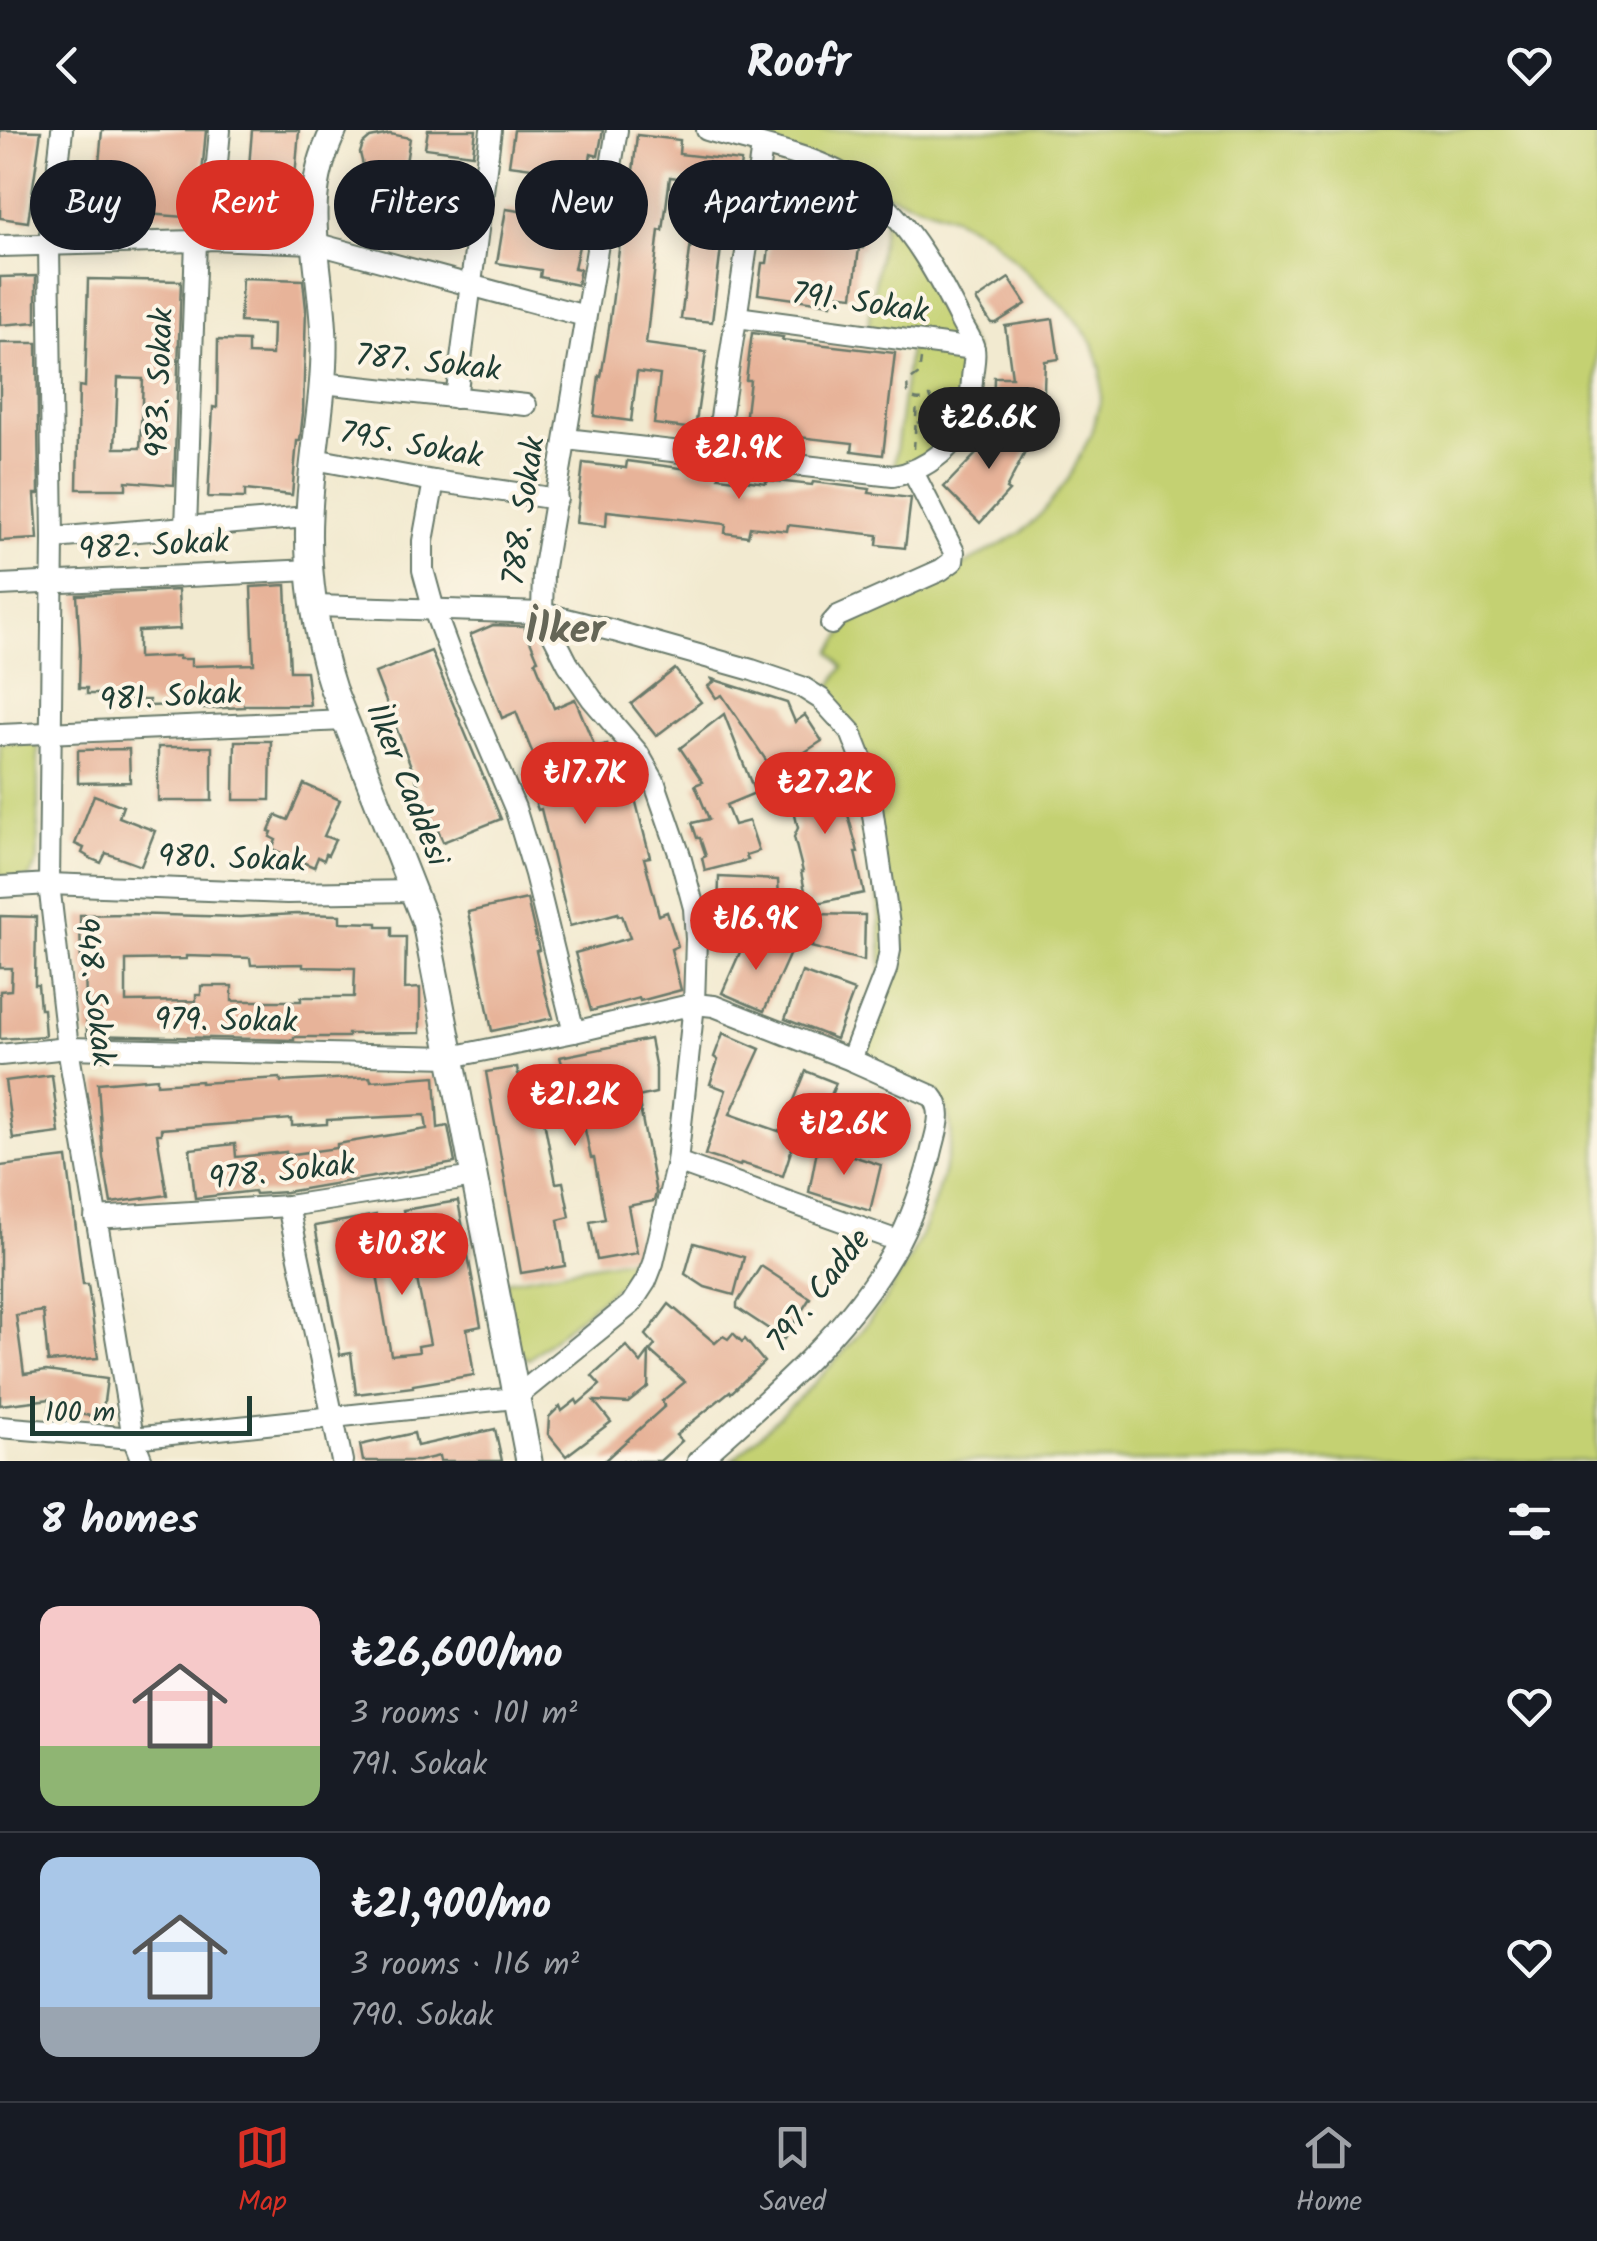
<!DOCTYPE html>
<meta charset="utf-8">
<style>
body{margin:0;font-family:Kalam,sans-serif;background:#242831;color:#f1f3f6;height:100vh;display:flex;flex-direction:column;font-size:38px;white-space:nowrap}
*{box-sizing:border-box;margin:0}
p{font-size:32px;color:#9ea1a6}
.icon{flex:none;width:55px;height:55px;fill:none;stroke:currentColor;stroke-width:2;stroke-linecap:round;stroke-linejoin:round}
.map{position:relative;height:1331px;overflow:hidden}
.side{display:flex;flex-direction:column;background:#171b24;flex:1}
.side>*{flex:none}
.top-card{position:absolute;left:30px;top:30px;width:1000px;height:90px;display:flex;gap:20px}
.scale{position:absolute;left:30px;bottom:25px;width:222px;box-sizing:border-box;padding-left:10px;border:5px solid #1f3d34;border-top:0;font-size:28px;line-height:35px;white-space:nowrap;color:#1f3d34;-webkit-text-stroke:8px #fcf5e5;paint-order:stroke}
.price{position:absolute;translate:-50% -85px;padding:0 22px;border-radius:35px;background:#d93025;color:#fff;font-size:32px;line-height:65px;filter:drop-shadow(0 2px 5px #0008)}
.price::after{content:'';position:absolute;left:50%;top:60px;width:30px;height:22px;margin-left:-15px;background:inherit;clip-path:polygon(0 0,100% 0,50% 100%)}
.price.current{background:#222;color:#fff}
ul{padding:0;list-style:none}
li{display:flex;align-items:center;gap:30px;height:250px;padding:0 40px}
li+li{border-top:2px solid #363941}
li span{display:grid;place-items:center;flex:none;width:280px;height:200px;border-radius:20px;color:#555}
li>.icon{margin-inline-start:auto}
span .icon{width:120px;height:120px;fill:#fffc;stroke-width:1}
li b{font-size:42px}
h2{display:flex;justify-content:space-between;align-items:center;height:120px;padding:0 40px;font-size:42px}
.tag{padding:0 35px;border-radius:45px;background:#171b24;box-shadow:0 5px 25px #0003;font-size:35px;line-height:90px}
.tag.current{background:#d93025;color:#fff}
header{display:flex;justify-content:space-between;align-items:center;height:130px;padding:0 40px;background:#171b24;font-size:45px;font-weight:700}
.tabs{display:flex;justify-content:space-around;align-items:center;height:140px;border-top:2px solid #363941;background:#171b24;font-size:28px;color:#9ea1a6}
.tabs a{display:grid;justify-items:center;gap:5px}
.tabs .current{color:#d93025}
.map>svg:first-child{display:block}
.green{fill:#c4d172;stroke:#728753;stroke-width:2.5}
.building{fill:#e7b399;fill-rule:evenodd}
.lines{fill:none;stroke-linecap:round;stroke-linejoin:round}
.minor-casing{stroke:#697a6b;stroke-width:24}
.major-casing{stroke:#697a6b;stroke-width:29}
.path{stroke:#697a6b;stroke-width:2.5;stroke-dasharray:8 8;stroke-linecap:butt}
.minor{stroke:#fff;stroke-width:20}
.major{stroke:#fff;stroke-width:25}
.labels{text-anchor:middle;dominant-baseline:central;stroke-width:8;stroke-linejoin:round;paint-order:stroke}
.street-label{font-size:32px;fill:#1f3d34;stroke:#fcf5e5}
.district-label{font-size:42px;font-weight:bold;fill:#656657;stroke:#fcf5e5}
</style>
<header><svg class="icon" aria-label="back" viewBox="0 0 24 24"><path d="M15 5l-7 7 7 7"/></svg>Roofr<svg class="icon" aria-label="heart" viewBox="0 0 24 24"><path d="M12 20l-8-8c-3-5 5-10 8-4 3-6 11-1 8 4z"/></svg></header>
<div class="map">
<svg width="1597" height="1331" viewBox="0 0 1597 1331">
<rect width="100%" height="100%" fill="#fcf5e5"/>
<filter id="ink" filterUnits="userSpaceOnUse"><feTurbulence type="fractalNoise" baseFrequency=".01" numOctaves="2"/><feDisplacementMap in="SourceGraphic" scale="20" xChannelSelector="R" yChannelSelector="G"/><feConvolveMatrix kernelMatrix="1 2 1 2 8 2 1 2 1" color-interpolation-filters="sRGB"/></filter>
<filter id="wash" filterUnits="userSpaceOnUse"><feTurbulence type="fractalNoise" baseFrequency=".0048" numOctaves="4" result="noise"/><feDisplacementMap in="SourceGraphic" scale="40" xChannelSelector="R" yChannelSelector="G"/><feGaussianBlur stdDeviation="2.25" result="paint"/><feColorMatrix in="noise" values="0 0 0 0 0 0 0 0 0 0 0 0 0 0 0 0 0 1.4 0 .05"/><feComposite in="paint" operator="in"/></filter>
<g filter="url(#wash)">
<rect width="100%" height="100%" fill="#f2ead0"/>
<g class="green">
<path d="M718,0H1597V1331H731C818,1253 903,1176 938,1060C942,1044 953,1015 951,1000C950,993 948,985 946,978L860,937L884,870L871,642L826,564L843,537L831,522L849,495L873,480L958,438L1021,403L1044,381L1069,348L1090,306L1101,269V240L1093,213L1069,182L989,106L953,87L863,56Z"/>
<path d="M886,79L974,219L956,307L893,346L910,211L867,205Z"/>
<path d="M0,613H38V731L28,749H0Z"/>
<path d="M631,1128L624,1150L529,1229L516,1223L505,1151Z"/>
</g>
<g id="blocks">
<g class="building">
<path d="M0,0L41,1L28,92L0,88Z"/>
<path d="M102,0H206L198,88L95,80Z"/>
<path d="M252,0H299L294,60H291L290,66H283V75L277,74V84H272V88L245,86Z"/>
<path d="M428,0H476L473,24L425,18Z"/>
<path d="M514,0H603L598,26L591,24L573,115L579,116L574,138L580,139L577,155L540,147L541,140L497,133L506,79L546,85L555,41L509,35Z"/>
<path d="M390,4L410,8L404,45L470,55L462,116L411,109L412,101L361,95L368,39L363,35L360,23L363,14L370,8Z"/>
<path d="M637,5L680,10L679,24L741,31L729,119L721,118L712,192L681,189L698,58L692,57L693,50L670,47L663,101L659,100L646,214L706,222L695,299L654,294L660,245L637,242L631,291L594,286L599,246L601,247L608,205L620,112L625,113Z"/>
<path d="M775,46L815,51L812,74L868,81L863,118H859L853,166L833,164L831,174L758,164L762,133H767L774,80H771Z"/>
<path d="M36,146V192L0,195V147Z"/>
<path d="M242,148L303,150L306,179L303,283L300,311H297L292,365L245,360V368L208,367L213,277L217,278L218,210L248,211V224L272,225L273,194L240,192Z"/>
<path d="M1009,148L1026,174L996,193H991L976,170Z"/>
<path d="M88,149L181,151L174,355L126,351V359H77L79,256L85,257ZM118,248L143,249L140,318H115Z"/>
<path d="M1053,189L1059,229L1045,231L1043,287L993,285L994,247H1012L1005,196Z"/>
<path d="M752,203L783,207L782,210L895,223L883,325L852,321L853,313L744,301L750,250H746Z"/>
<path d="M0,213H37L39,364H35L38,409L0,411Z"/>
<path d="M990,295L1032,309L1006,359L1009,361L980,393L944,357L976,324Z"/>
<path d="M627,331L719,343V347L766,353L767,350L812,355L813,352L870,359L869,363L911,368L905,418L877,415L878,405L788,395L787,401L750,397L748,406L725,403L726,394L607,381L606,396L576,393L583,333L626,338Z"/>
<path d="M286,455L290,541H306L310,575H244V577L203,579V574L149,576V570H109V564H87V558H79L80,518L77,465L178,460L180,499L138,501V528L179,526V529H191V536L254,534L251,457Z"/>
<path d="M493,495L524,496L538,530L535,531L554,578L575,569L595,617L607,614L610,626L615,625L622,655L631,653L650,727L644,728L659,785L667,782L678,816L671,819L681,860L640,871L639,868L591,881L575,823L630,808L622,785L618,786V783L570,796L541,679L538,680L525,644L539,639L516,582L502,588L470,505Z"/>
<path d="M431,521L501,689L443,712L421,662L375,543Z"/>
<path d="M675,539L701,572L656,606L631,574Z"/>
<path d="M712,549L787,573L795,592L805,585L822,611L774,642L722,565L716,568L708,556L714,552Z"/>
<path d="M724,584L755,663L726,675L734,695L749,691L759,721L746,725L748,730L705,741L702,728L706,726L700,708H697L692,693L709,689L695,655L703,652L680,618Z"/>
<path d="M235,611H271L270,670H234Z"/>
<rect x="158" y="617" width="54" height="54"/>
<path d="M129,619L130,652L78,653V620Z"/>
<path d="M841,637L848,677H846L858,722H855L864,763L808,775L801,742H803L794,707L798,698L791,668L795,666L792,645Z"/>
<path d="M304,654L340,670L324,706L335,710L328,725L326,724L324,730L318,727L314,737L272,719L276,710L270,707L272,702L269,701L276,685L288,690Z"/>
<path d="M94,665L123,676L119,687L155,701L141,736L106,723L101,733L87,727V726L82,723L84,718L75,714Z"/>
<path d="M719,747L778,750L780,786H718Z"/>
<path d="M527,769L539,820L536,821L545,861L553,888L492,901L468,782Z"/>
<path d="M125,784L240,787L296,784L340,785V792L377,793V797H392V807H406L405,859L420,858V903L348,904V907H294V910L87,905L85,839H81L80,785ZM186,826L250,828L251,835L303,834V837L355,838L354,867H301V871H232V856H201V865H196V871L126,872V830L186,829Z"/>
<path d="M811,784L865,785L864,831L811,817L813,814L809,812Z"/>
<path d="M0,786L36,787L35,855H38L40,879H43L45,906L0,909V861L11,860L12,838H0Z"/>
<path d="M748,804L790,823L764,881L722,863Z"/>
<path d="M802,842L854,861L836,909L785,889Z"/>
<path d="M723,903L760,919L730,984L781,1002L806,941L836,953L818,997L801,990L783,1046L741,1033L740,1036L705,1025L726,960L710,954L718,930L714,927Z"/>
<path d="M650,909L656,939V963L638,967L656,1063L654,1071L628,1076L637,1123L597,1130L590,1092L605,1089L594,1028H591L584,995L595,993L594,989L619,984L614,962L563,973L565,982L543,985L556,1053L563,1052L570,1087L558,1090L565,1136L521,1143L486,942L517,937L518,945L563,937L560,927Z"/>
<path d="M52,945L59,1003L13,1009L5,951Z"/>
<path d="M435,946L438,998L448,996L455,1033L286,1062L255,1064L254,1061L195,1068L190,1019L235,1014L236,1027L286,1022V1025L337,1018V1014L427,999L425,985L327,990V994L292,996V989L161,999V1004H157L167,1065L111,1073L103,1027L98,953L157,948V954L201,951V953L280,948L281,952L370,947L371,951Z"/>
<path d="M818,1015L881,1035L870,1081L809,1062Z"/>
<path d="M67,1028L83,1154H88L98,1228L48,1232L43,1181L16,1185L24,1244L46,1241L107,1249L102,1287L49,1281L51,1269L0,1275V1036Z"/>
<path d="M458,1071L481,1196L467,1199L474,1245L413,1255V1257L356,1264L351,1223L340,1225L315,1096L376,1085L383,1121L373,1122L391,1225L419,1222L418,1216L430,1214L403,1080Z"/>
<path d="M694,1113L744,1127L734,1165L705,1157L685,1144Z"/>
<path d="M761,1136L810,1168L784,1209L737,1178V1173Z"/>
<path d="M669,1174L715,1213L723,1206L728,1209L733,1203L742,1212L745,1209L764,1232L731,1263L730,1261L676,1305L682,1311L660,1331H604L665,1276L662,1271L685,1252L650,1221L655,1215L646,1205Z"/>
<path d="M626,1216L641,1233L649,1222L648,1257L628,1273L594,1271L611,1292L566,1326L548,1304L549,1287L560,1276L562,1281L576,1270L578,1274L600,1255L592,1246Z"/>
<path d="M495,1299L502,1331H440L439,1326L418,1331H363L360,1315L414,1303L417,1316Z"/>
</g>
</g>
</g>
<g filter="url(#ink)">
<use href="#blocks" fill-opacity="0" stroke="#697a6b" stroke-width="2.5"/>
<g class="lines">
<g class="minor-casing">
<g id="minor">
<path d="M62,0L49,114L53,408L49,754L68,918L133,1308L142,1331"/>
<path d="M210,109L220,0"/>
<path d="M0,116L196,111L210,109L314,113L585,186"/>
<path d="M737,187L974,219"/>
<path d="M323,253L526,275"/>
<path d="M456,268L491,0"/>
<path d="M566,309L893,346C926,341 961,314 969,280C971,270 971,260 972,250C972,241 976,228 974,219C973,211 965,200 961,192C938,146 911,95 870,62C826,26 760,16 707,0"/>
<path d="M715,327L762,17"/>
<path d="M314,329L434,351L557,369"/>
<path d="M434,351L423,411V440L434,480L457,542L515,678L535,744L574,902"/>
<path d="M186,398L196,111"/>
<path d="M53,408L308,387"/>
<path d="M0,455L311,440"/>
<path d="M315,476L542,483L614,501L752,540L802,557L821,569L851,602L867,643L889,795L890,820L886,840L851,930"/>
<path d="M831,494L838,486L941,440L953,431L954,422L913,342"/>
<path d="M0,605L345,590"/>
<path d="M0,757L49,754L287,763L414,761"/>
<path d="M0,925L68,918L451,927L574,902L694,874L714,876L851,930L932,966C946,982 935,1004 931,1024C921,1063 906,1103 884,1137C836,1213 764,1272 698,1331"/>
<path d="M677,1032L898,1111"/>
<path d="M288,1076L342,1331"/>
<path d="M95,1088L288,1076L474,1047"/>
<path d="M0,1297L133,1308L515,1268L631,1174L646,1151L653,1133L677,1032L694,874L696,809L694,778L680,726L654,651L638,623L592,569L568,534L542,483L543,443L617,0"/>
</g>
</g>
<g class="major-casing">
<path id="major" d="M334,0C297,74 322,133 324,210C325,269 311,327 309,385C306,440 316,508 333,559L425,792L529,1331"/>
</g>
<g class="path">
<path d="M921,229L919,244L908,252C904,267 917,275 930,266L937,285"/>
<path d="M917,293L952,279"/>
<path d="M914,319L917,272"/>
</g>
<use href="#minor" class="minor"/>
<use href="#major" class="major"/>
</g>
</g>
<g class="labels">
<g class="street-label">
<text transform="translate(860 174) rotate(8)">791. Sokak</text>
<text transform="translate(428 234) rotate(6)">787. Sokak</text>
<text transform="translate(161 253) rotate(-88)">983. Sokak</text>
<text transform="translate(411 316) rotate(10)">795. Sokak</text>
<text transform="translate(525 381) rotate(-82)">788. Sokak</text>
<text transform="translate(154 417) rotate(-3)">982. Sokak</text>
<text transform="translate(171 568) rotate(-3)">981. Sokak</text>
<text transform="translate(406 655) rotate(68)">İlker Caddesi</text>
<text transform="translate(232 730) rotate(2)">980. Sokak</text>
<text transform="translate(93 862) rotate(83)">948. Sokak</text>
<text transform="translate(226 892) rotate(1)">979. Sokak</text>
<text transform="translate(282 1043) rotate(-6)">978. Sokak</text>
<text transform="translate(820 1161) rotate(-52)">797. Cadde</text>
</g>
<g class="district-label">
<text x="565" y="501">İlker</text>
</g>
</g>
</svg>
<div class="scale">100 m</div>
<b class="price current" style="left:989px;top:342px">₺26.6K</b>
<b class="price" style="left:739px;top:372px">₺21.9K</b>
<b class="price" style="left:585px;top:697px">₺17.7K</b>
<b class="price" style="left:825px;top:707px">₺27.2K</b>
<b class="price" style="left:756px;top:843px">₺16.9K</b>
<b class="price" style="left:575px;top:1019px">₺21.2K</b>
<b class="price" style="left:844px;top:1048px">₺12.6K</b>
<b class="price" style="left:402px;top:1168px">₺10.8K</b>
<div class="top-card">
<a class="tag">Buy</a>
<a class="tag current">Rent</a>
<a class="tag">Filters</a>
<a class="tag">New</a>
<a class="tag">Apartment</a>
</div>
</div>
<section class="side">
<h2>8 homes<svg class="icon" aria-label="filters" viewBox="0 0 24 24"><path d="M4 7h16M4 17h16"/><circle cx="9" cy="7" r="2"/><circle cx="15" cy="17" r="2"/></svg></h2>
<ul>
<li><span style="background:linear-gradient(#f6c9c9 70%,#8fb573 0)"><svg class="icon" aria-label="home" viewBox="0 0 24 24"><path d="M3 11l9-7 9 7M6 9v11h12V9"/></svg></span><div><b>₺26,600/mo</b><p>3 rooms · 101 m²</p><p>791. Sokak</p></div><svg class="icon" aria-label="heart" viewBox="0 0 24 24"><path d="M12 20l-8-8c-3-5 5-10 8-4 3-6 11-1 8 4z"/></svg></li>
<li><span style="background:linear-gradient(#a9c7e8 75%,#9aa5b1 0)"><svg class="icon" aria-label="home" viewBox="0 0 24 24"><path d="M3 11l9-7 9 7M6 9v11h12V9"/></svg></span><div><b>₺21,900/mo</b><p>3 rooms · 116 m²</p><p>790. Sokak</p></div><svg class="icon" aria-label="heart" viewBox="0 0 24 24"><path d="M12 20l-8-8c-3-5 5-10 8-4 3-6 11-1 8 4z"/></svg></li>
</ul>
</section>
<nav class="tabs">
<a class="current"><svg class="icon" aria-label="map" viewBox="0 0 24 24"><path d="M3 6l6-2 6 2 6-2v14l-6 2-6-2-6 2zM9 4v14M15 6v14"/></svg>Map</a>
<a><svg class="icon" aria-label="saved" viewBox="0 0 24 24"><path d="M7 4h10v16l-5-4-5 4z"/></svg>Saved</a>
<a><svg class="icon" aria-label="home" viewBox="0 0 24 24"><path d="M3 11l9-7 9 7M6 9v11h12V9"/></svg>Home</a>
</nav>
